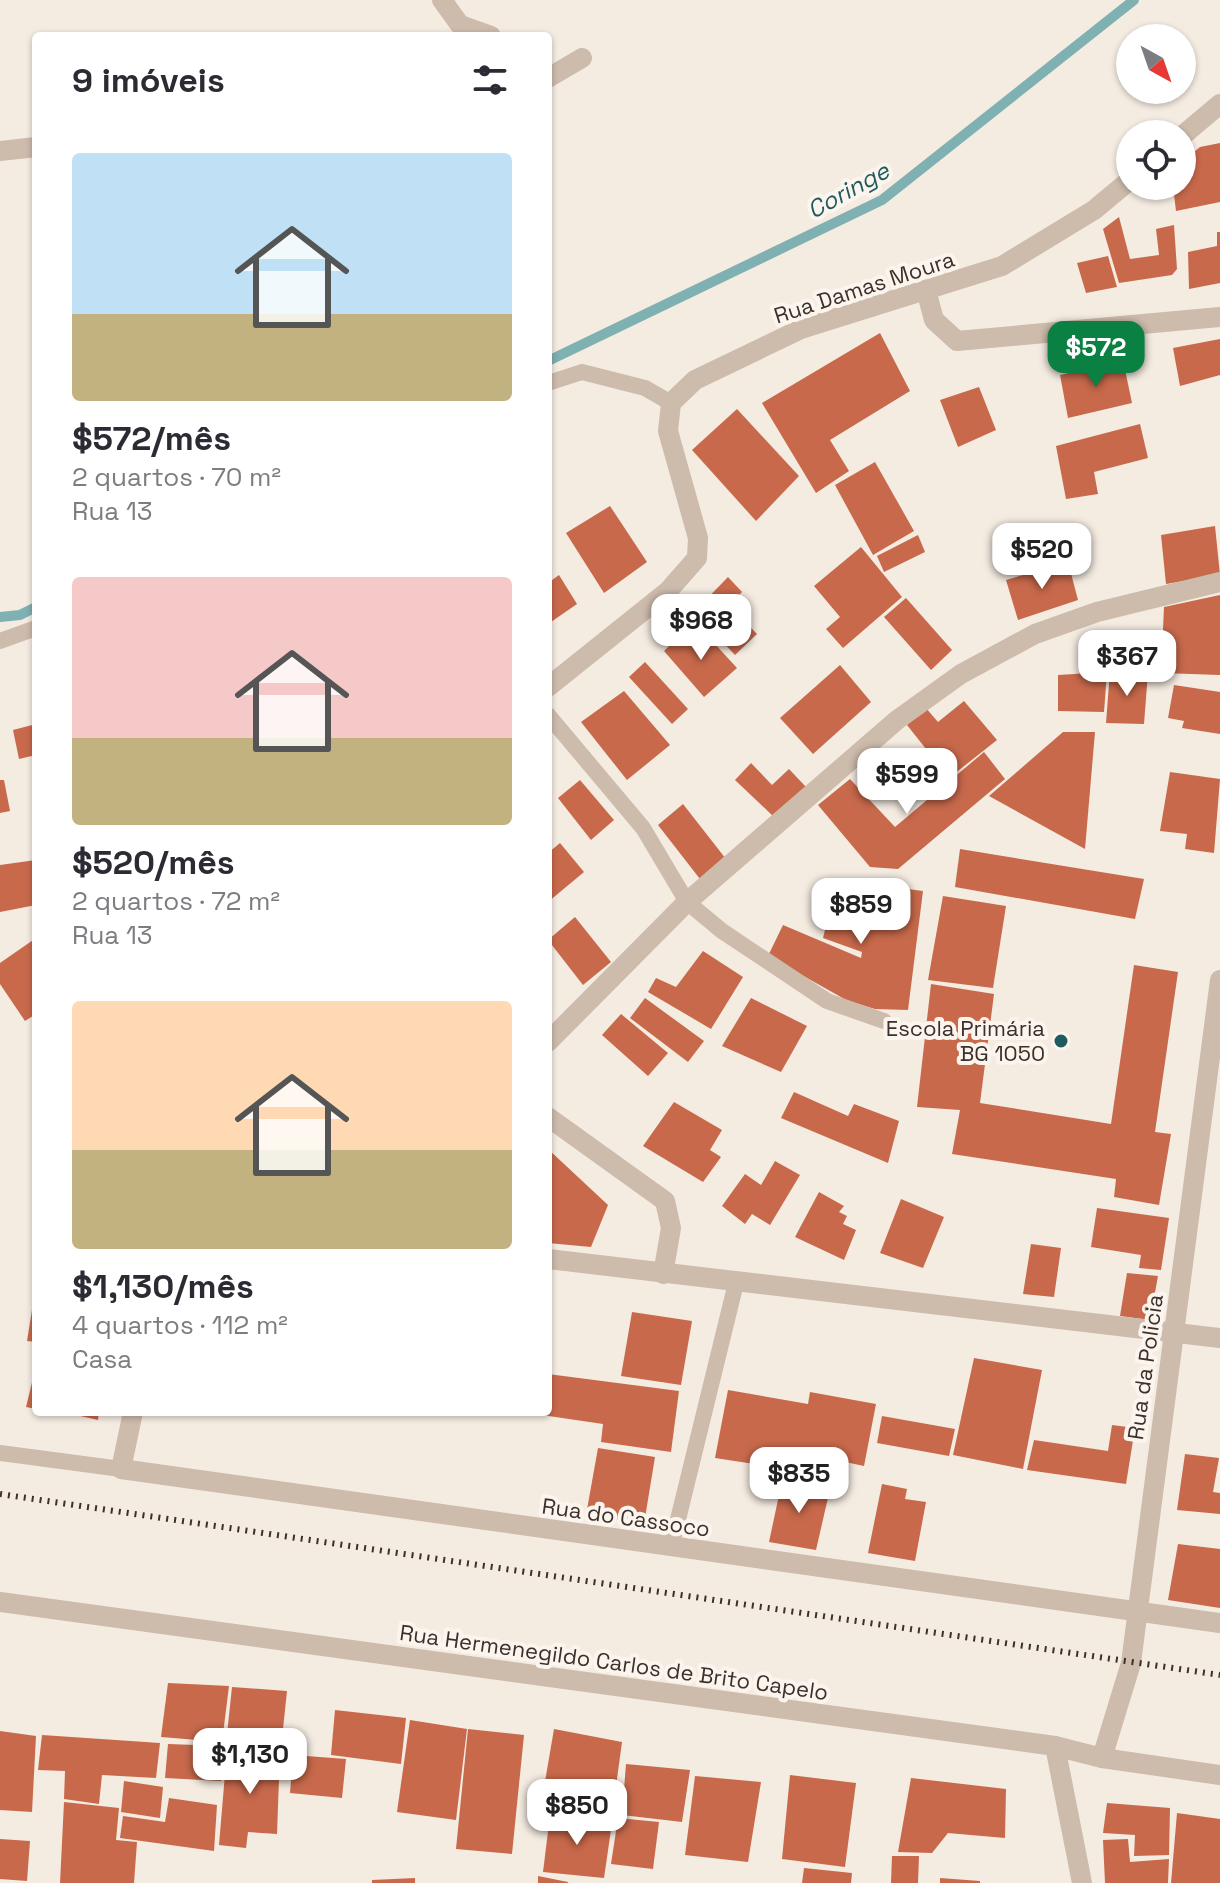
<!DOCTYPE html>
<html lang="pt">
<meta charset="utf-8">
<style>
body{margin:0;font-family:"Space Grotesk",sans-serif;background:#f7f7f7;color:#2b2b33;height:100vh;display:flex;flex-direction:column;font-size:30px;white-space:nowrap}
*{box-sizing:border-box;margin:0}
p{font-size:26px;color:#7c7c81}
.icon{flex:none;width:44px;height:44px;fill:none;stroke:currentColor;stroke-width:2;stroke-linecap:round;stroke-linejoin:round}
.map{position:relative;flex:1;overflow:hidden}
.details{position:absolute;left:32px;top:32px;width:520px;height:1384px;display:flex;flex-direction:column;background:#fff;border-radius:8px;box-shadow:0 2px 6px #0004}
.details>*{flex:none}
.needle{width:52px;rotate:140deg}
.fabs{position:absolute;left:1116px;top:24px;display:grid;gap:16px}
.fabs a{display:grid;place-items:center;width:80px;height:80px;border-radius:50%;background:#fff;box-shadow:0 2px 6px #0004;font-size:40px}
.price{position:absolute;translate:-50% -68px;padding:0 18px;border-radius:16px;background:#fff;color:#222;font-size:26px;line-height:52px;filter:drop-shadow(0 2px 4px #0008)}
.price::after{content:'';position:absolute;left:50%;top:48px;width:24px;height:18px;margin-left:-12px;background:inherit;clip-path:polygon(0 0,100% 0,50% 100%)}
.price.active{background:#0b8043;color:#fff}
ul{padding:0;list-style:none}
li{display:grid;align-content:center;gap:16px;height:424px;padding:0 40px}
li span{display:grid;place-items:center;height:248px;border-radius:8px;color:#555}
li>.icon{margin-inline-start:auto}
span .icon{width:144px;height:144px;fill:#fffc;stroke-width:1}
li b{font-size:34px}
h2{display:flex;justify-content:space-between;align-items:center;height:96px;padding:0 40px;font-size:34px}
.map>svg:first-child{display:block}
.lines{fill:none;stroke-linecap:round;stroke-linejoin:round}
.stream{stroke:#7fb0b2;stroke-width:10}
.building{fill:#c8694b}
.lane{stroke:#cdbbac;stroke-width:16}
.street{stroke:#cdbbac;stroke-width:20}
.rail{stroke:#3b302b;stroke-width:6;stroke-dasharray:2 6;stroke-linecap:butt}
.poi-dot{fill:#1f5a5e;stroke:#fbf5ee;stroke-width:3}
.labels{text-anchor:middle;dominant-baseline:central;stroke-width:8;stroke-linejoin:round;paint-order:stroke}
.street-label{font-size:22px;fill:#3b302b;stroke:#fbf5ee}
.poi-label{font-size:22px;fill:#3b302b;stroke:#fbf5ee;text-anchor:end}
.water-label{font-size:24px;font-style:italic;fill:#1f5a5e;stroke:#fbf5ee}
</style>
<div class="map">
<svg width="1220" height="1883" viewBox="0 0 1220 1883">
<rect width="100%" height="100%" fill="#f4ebe1"/>
<g class="lines">
<g class="stream">
<path d="M548,361L882,200L1134,0"/>
<path d="M0,617L20,615L36,607"/>
</g>
</g>
<g class="building">
<path d="M1220,143V202L1176,211L1173,186H1182V162L1200,147Z"/>
<path d="M1119,217L1130,259L1159,255L1156,229L1174,225L1177,269L1172,275L1119,283L1103,229Z"/>
<path d="M1217,232H1220V283L1189,289L1188,252L1217,246Z"/>
<path d="M1108,256L1117,287L1086,293L1077,263Z"/>
<path d="M880,333L910,391L830,440L849,471L816,493L762,403Z"/>
<path d="M1220,339V375L1180,386L1173,348Z"/>
<path d="M1123,360L1132,403L1068,418L1060,375Z"/>
<path d="M979,387L996,430L958,447L940,400Z"/>
<path d="M737,409L799,476L756,521L692,450Z"/>
<path d="M1140,424L1148,458L1094,472L1098,494L1066,499L1056,446Z"/>
<path d="M875,462L914,531L873,555L835,485Z"/>
<path d="M610,506L647,562L604,593L566,533Z"/>
<path d="M1215,526L1220,575L1166,584L1161,535Z"/>
<path d="M918,535L925,552L884,572L877,556Z"/>
<path d="M861,547L902,597L843,648L826,629L840,617L814,586Z"/>
<path d="M1068,562L1078,600L1018,620L1006,580Z"/>
<path d="M559,575L577,604L548,624V583Z"/>
<path d="M728,577L742,592L729,605L757,634L735,655L694,612Z"/>
<path d="M1220,595V675L1161,673L1164,607Z"/>
<path d="M906,598L952,650L931,670L884,617Z"/>
<path d="M703,631L737,668L704,697L664,651L678,637L687,646Z"/>
<path d="M645,662L688,709L672,724L629,677Z"/>
<path d="M840,665L871,702L813,754L780,718Z"/>
<path d="M1110,671L1148,672L1144,724L1106,723Z"/>
<path d="M1107,672L1104,712L1058,711V675Z"/>
<path d="M1174,685L1220,692V734L1182,728L1184,721L1168,718Z"/>
<path d="M624,691L670,745L627,780L581,722Z"/>
<path d="M964,701L997,740L949,778L907,725L925,707L938,722Z"/>
<path d="M36,724V755L19,759L13,730Z"/>
<path d="M1063,732H1095L1085,849L989,796Z"/>
<path d="M984,752L1005,779L898,869L870,867L818,805L850,779L895,827Z"/>
<path d="M751,763L772,785L789,769L806,787L774,817L735,780Z"/>
<path d="M1170,772L1220,779L1214,853L1185,849L1187,834L1160,831Z"/>
<path d="M0,780H4L10,811L0,813Z"/>
<path d="M580,780L614,820L591,840L558,798Z"/>
<path d="M683,804L726,859L700,879L658,825Z"/>
<path d="M560,843L584,872L548,902V853Z"/>
<path d="M960,849L1144,879L1135,919L955,887Z"/>
<path d="M36,860V905L0,912V865Z"/>
<path d="M837,880L923,891L908,1010L875,1009L848,1001L768,956L783,925L861,958L862,952L823,938Z"/>
<path d="M943,896L1006,906L993,988L928,980Z"/>
<path d="M575,917L611,962L583,985L548,940Z"/>
<path d="M36,938V1014L25,1021L0,984V963Z"/>
<path d="M703,951L743,977L711,1029L648,992L656,978L676,987Z"/>
<path d="M1134,965L1178,972L1155,1132L1171,1134L1159,1205L1114,1197L1116,1179L952,1154L960,1110L917,1107L931,984L994,994L980,1103L1111,1124Z"/>
<path d="M645,998L704,1041L688,1062L630,1018Z"/>
<path d="M751,998L807,1026L781,1072L722,1046Z"/>
<path d="M621,1014L668,1053L648,1076L602,1035Z"/>
<path d="M794,1092L848,1116L854,1104L899,1121L888,1163L781,1118Z"/>
<path d="M674,1102L722,1130L710,1150L721,1157L703,1182L643,1146Z"/>
<path d="M548,1149L608,1205L591,1247L548,1243Z"/>
<path d="M775,1161L800,1175L770,1225L752,1214L745,1224L722,1206L745,1174L761,1185Z"/>
<path d="M819,1192L844,1206L839,1212L847,1216L843,1224L856,1230L844,1260L795,1237Z"/>
<path d="M901,1199L944,1217L923,1268L880,1253Z"/>
<path d="M1097,1208L1169,1218L1161,1270L1139,1268L1141,1255L1091,1247Z"/>
<path d="M1031,1244L1061,1248L1054,1297L1023,1294Z"/>
<path d="M1127,1273L1158,1276L1150,1320L1120,1316Z"/>
<path d="M32,1310H36V1342L27,1341Z"/>
<path d="M632,1312L692,1321L681,1385L621,1376Z"/>
<path d="M974,1358L1042,1370L1023,1469L953,1455Z"/>
<path d="M36,1366V1409L26,1407Z"/>
<path d="M548,1374L679,1391L671,1452L601,1442L603,1424L535,1414L548,1412Z"/>
<path d="M728,1390L808,1404L810,1392L876,1404L864,1466L798,1452L793,1470L715,1458Z"/>
<path d="M63,1412H99L98,1420Z"/>
<path d="M882,1416L955,1429L949,1456L877,1443Z"/>
<path d="M1112,1425L1135,1428L1126,1484L1027,1470L1034,1440L1108,1451Z"/>
<path d="M598,1448L655,1457L644,1524L586,1515Z"/>
<path d="M1185,1454L1219,1458L1213,1492L1220,1493V1514L1177,1510Z"/>
<path d="M782,1481L830,1489L816,1550L769,1542Z"/>
<path d="M882,1484L907,1489L905,1499L926,1502L915,1561L868,1553Z"/>
<path d="M1178,1544L1220,1549V1608L1168,1600Z"/>
<path d="M168,1683L229,1686L222,1742L161,1737Z"/>
<path d="M232,1687L287,1691L281,1748L226,1744Z"/>
<path d="M335,1710L406,1718L401,1764L331,1755Z"/>
<path d="M410,1720L467,1729L456,1820L397,1812Z"/>
<path d="M468,1729L524,1735L512,1854L456,1849Z"/>
<path d="M554,1729L622,1742L612,1816L541,1805Z"/>
<path d="M0,1731L36,1736L32,1812L0,1810Z"/>
<path d="M42,1735L160,1743L156,1778L102,1775L99,1804L64,1799L65,1771L38,1770Z"/>
<path d="M168,1744L224,1746L221,1781L165,1778Z"/>
<path d="M227,1750L280,1752L277,1834L248,1832L246,1848L219,1845Z"/>
<path d="M293,1755L346,1759L342,1798L290,1793Z"/>
<path d="M626,1764L690,1770L682,1822L622,1815Z"/>
<path d="M790,1775L856,1783L845,1867L782,1859Z"/>
<path d="M695,1776L761,1782L748,1862L685,1855Z"/>
<path d="M911,1778L1006,1789L1005,1838L948,1833L932,1853L898,1852Z"/>
<path d="M124,1781L163,1787L160,1818L121,1812Z"/>
<path d="M169,1798L217,1805L214,1851L120,1838L123,1816L165,1822Z"/>
<path d="M64,1802L119,1808L116,1840L137,1842L134,1883H60Z"/>
<path d="M1107,1803L1170,1808L1169,1855L1134,1856L1135,1835L1103,1833Z"/>
<path d="M1177,1813L1220,1819V1883H1171Z"/>
<path d="M550,1815L612,1823L604,1878L543,1872Z"/>
<path d="M618,1818L659,1822L653,1869L611,1864Z"/>
<path d="M0,1839L30,1841L27,1881L0,1879Z"/>
<path d="M1128,1839L1130,1862L1169,1859L1168,1883H1105L1103,1840Z"/>
<path d="M892,1856H919L918,1883H891Z"/>
<path d="M804,1868L852,1873L851,1883H802Z"/>
<path d="M538,1876L568,1882V1883H538Z"/>
<path d="M415,1878V1883H372V1880Z"/>
<path d="M940,1878L980,1881V1883H940Z"/>
</g>
<g class="lines">
<g class="lane">
<path d="M548,383L582,372L645,388L671,403"/>
<path d="M0,641L36,628"/>
<path d="M548,715L643,828L687,902L722,931L827,1001L884,1021"/>
<path d="M0,1453L121,1469"/>
<path d="M671,1548L736,1283"/>
</g>
<g class="street">
<path d="M442,0L460,25L491,36"/>
<path d="M548,78L582,58"/>
<path d="M1182,136L1220,104"/>
<path d="M0,151L36,147"/>
<path d="M926,290L934,320L957,341L1220,317"/>
<path d="M548,687L668,591L697,558L698,538L668,431L671,403L695,380L801,329L1002,266L1094,210L1130,180"/>
<path d="M548,1042L687,902L897,720L961,674L1035,634L1097,612L1220,582"/>
<path d="M548,1117L665,1201L671,1228L663,1274"/>
<path d="M548,1259L1220,1338"/>
<path d="M133,1412L121,1469L1220,1623"/>
<path d="M0,1602L1055,1746L1102,1758L1220,1775"/>
<path d="M1055,1746L1082,1883"/>
<path d="M1102,1758L1131,1663L1220,980"/>
</g>
<path class="rail" d="M0,1494L1220,1675"/>
</g>
<circle class="poi-dot" cx="1061" cy="1041" r="8"/>
<g class="labels">
<g class="street-label">
<text transform="translate(864 287) rotate(-18)">Rua Damas Moura</text>
<text transform="translate(1145 1367) rotate(-82)">Rua da Policia</text>
<text transform="translate(626 1517) rotate(8)">Rua do Cassoco</text>
<text transform="translate(614 1662) rotate(8)">Rua Hermenegildo Carlos de Brito Capelo</text>
</g>
<g class="poi-label">
<text x="1045" y="1028">Escola Primária<tspan x="1045" dy="25">BG 1050</tspan></text>
</g>
<g class="water-label">
<text transform="translate(848 190) rotate(-29)">Coringe</text>
</g>
</g>
</svg>
<div class="fabs">
<a><svg class="needle" viewBox="-14 -14 28 28"><path d="M0-13l5 13h-10z" fill="#e53935"/><path d="M0 13l5-13h-10z" fill="#7c7c81"/></svg></a>
<a><svg class="icon" aria-label="locate" viewBox="0 0 24 24"><circle cx="12" cy="12" r="6"/><path d="M12 2v4M12 18v4M2 12h4M18 12h4"/></svg></a>
</div>
<b class="price active" style="left:1096px;top:389px">$572</b>
<b class="price" style="left:1042px;top:591px">$520</b>
<b class="price" style="left:701px;top:662px">$968</b>
<b class="price" style="left:1127px;top:698px">$367</b>
<b class="price" style="left:907px;top:816px">$599</b>
<b class="price" style="left:861px;top:946px">$859</b>
<b class="price" style="left:799px;top:1515px">$835</b>
<b class="price" style="left:250px;top:1796px">$1,130</b>
<b class="price" style="left:577px;top:1847px">$850</b>
<section class="details">
<h2>9 imóveis<svg class="icon" aria-label="filters" viewBox="0 0 24 24"><path d="M4 7h16M4 17h16"/><circle cx="9" cy="7" r="2"/><circle cx="15" cy="17" r="2"/></svg></h2>
<ul>
<li><span style="background:linear-gradient(#bfe0f5 65%,#c2b280 0)"><svg class="icon" aria-label="home" viewBox="0 0 24 24"><path d="M3 11l9-7 9 7M6 9v11h12V9"/></svg></span><div><b>$572/mês</b><p>2 quartos · 70 m²</p><p>Rua 13</p></div></li>
<li><span style="background:linear-gradient(#f6c9c9 65%,#c2b280 0)"><svg class="icon" aria-label="home" viewBox="0 0 24 24"><path d="M3 11l9-7 9 7M6 9v11h12V9"/></svg></span><div><b>$520/mês</b><p>2 quartos · 72 m²</p><p>Rua 13</p></div></li>
<li><span style="background:linear-gradient(#ffd9b3 60%,#c2b280 0)"><svg class="icon" aria-label="home" viewBox="0 0 24 24"><path d="M3 11l9-7 9 7M6 9v11h12V9"/></svg></span><div><b>$1,130/mês</b><p>4 quartos · 112 m²</p><p>Casa</p></div></li>
</ul>
</section>
</div>
